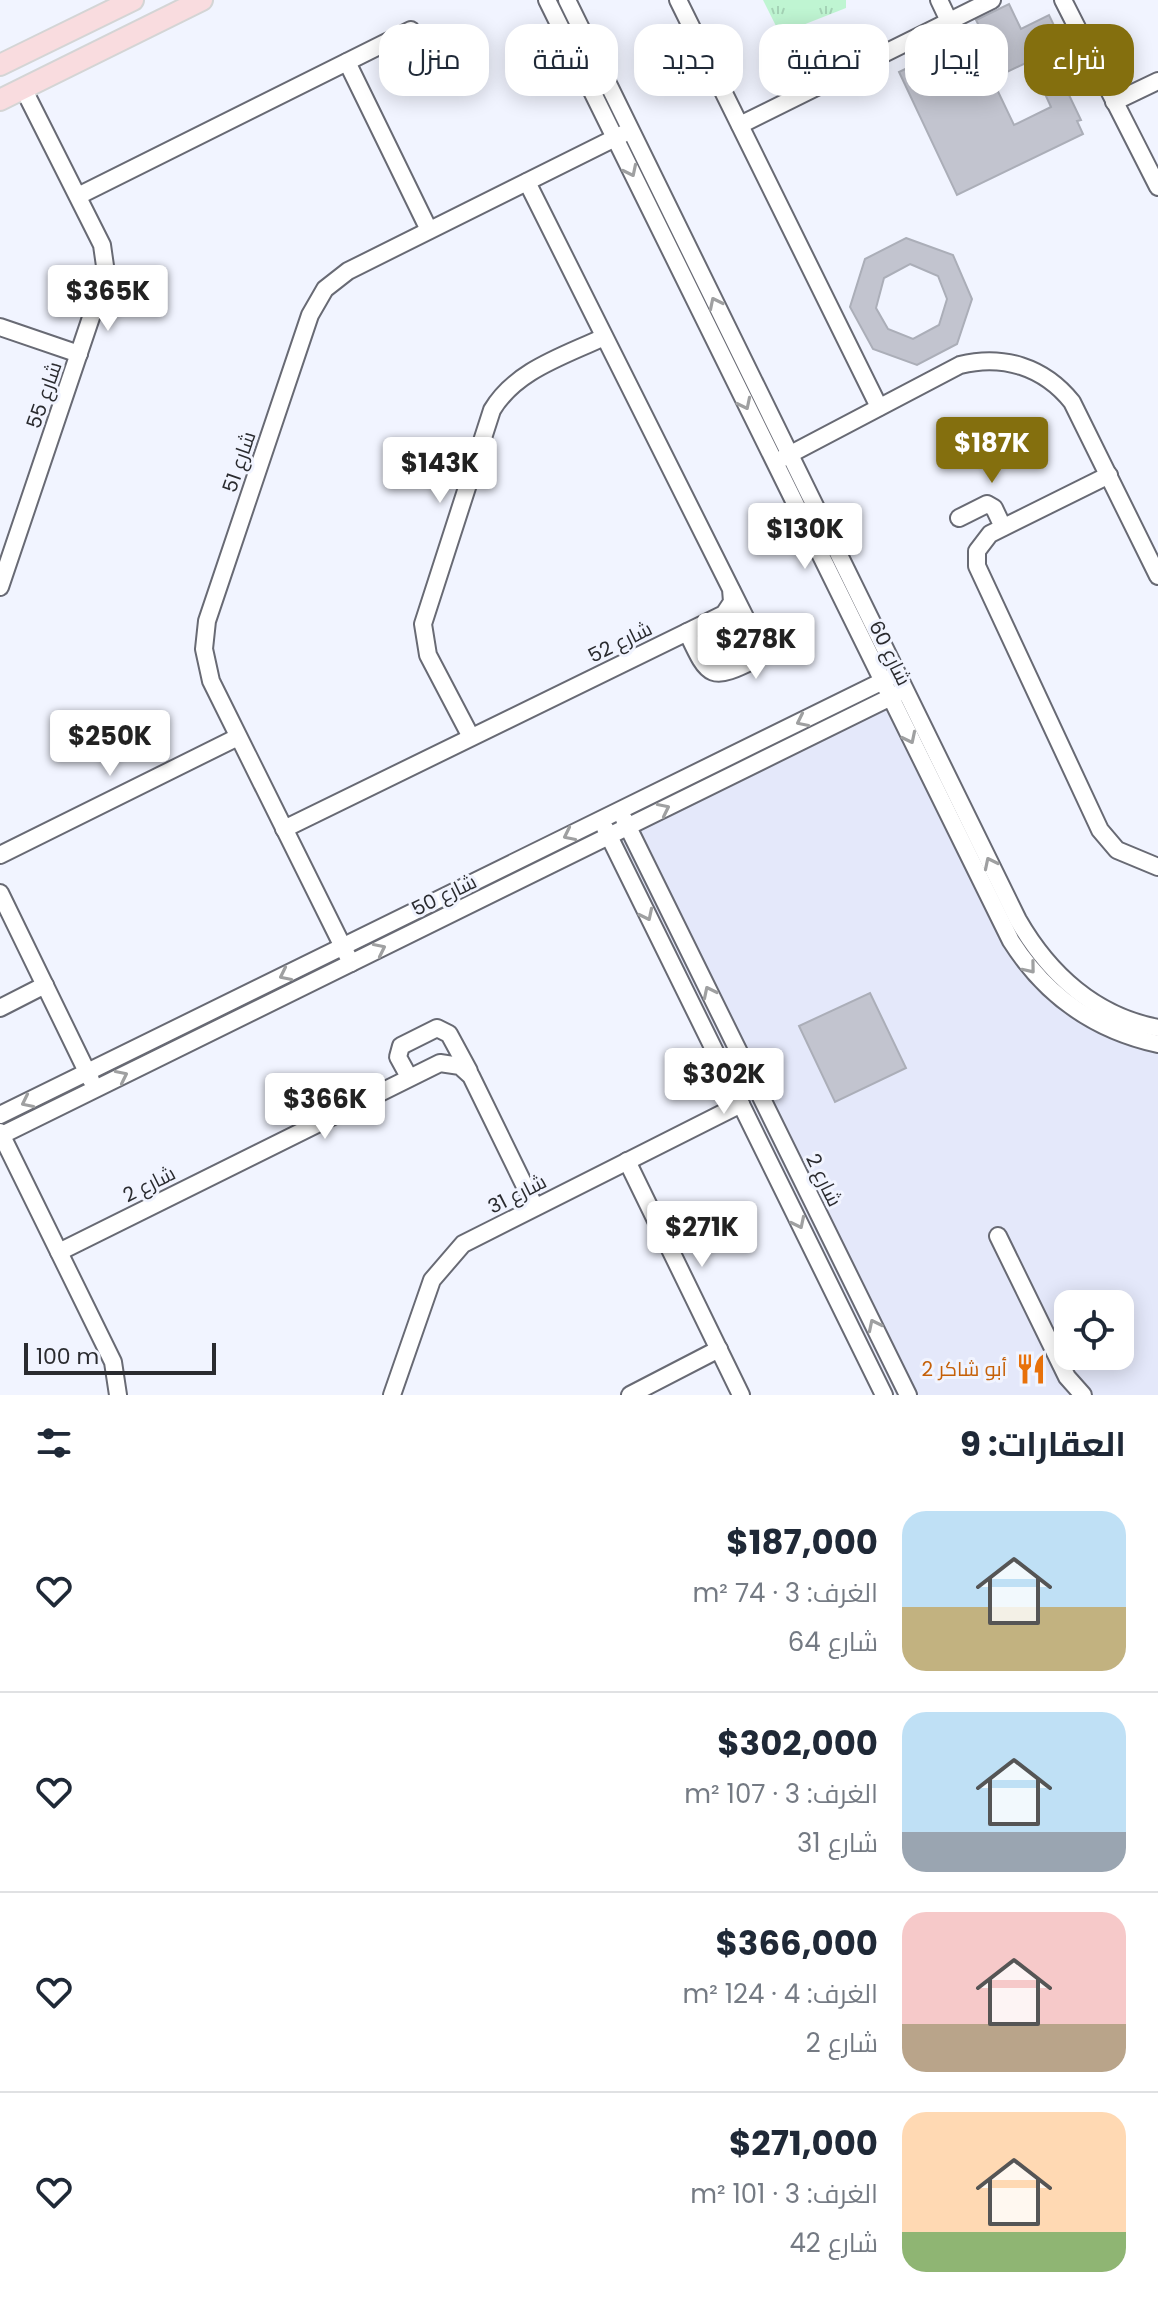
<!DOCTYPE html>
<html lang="ar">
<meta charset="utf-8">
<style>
body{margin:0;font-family:Poppins,Cairo,sans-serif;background:#f2f2f3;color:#1f2937;direction:rtl;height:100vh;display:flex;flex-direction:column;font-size:30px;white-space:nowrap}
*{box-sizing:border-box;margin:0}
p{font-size:26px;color:#747a83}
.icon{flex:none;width:44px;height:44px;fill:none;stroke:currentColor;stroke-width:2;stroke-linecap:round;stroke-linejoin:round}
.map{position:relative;height:1395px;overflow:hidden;direction:ltr}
.details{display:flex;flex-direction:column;background:#fff;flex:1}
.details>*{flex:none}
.guide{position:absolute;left:24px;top:24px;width:1110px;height:72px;direction:rtl;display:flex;gap:16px}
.fabs{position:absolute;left:1054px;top:1290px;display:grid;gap:16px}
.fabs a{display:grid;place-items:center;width:80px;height:80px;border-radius:16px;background:#fff;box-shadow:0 4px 20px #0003;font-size:40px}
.scale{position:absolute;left:24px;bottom:20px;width:192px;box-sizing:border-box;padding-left:8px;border:4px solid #2a2b2f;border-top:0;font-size:22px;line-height:28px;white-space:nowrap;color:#2a2b2f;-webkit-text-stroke:6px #f1f4ff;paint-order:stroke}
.price{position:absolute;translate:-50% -68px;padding:0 18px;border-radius:8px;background:#fff;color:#222;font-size:26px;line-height:52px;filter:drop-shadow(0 2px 4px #0008)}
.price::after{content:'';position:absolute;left:50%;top:48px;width:24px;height:18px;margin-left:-12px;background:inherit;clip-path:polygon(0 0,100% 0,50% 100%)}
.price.current{background:#846f0e;color:#fff}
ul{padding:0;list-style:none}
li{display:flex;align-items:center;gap:24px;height:200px;padding:0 32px}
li+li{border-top:2px solid #e0e1e3}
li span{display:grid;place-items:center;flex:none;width:224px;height:160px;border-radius:24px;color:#555}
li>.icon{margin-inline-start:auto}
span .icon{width:96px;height:96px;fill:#fffc;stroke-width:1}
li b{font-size:34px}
h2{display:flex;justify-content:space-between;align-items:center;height:96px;padding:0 32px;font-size:34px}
.pill{padding:0 28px;border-radius:24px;background:#fff;box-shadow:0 4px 20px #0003;font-size:28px;line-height:72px}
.pill.current{background:#846f0e;color:#fff}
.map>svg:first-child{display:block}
.built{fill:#e4e8fa;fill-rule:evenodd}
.park{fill:url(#park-tufts)}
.building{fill:#c2c4cf;stroke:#abaeb8;stroke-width:2;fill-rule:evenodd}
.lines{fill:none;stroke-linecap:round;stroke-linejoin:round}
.minor-casing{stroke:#686a74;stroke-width:20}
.major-casing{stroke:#d4d5d5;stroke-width:24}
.minor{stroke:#fff;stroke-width:16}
.major{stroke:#f9dcdf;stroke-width:20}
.oneway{stroke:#9fa0a1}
.labels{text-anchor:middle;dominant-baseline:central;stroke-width:6;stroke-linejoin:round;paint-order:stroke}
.street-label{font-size:20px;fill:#2a2b2f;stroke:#f1f4ff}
.food-label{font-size:20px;fill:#c56008;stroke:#f1f4ff;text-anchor:end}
</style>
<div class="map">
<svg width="1158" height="1395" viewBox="0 0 1158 1395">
<defs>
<pattern id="park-tufts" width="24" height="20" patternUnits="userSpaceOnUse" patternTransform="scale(2)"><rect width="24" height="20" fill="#bff5d2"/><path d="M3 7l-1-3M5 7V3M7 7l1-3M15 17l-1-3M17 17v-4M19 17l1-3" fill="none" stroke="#a4d2b5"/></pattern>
</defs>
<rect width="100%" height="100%" fill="#f1f4ff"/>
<path class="built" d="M893,687L1015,931L1037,964L1076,1001L1158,1036V1395H896L614,824ZM1068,1304H1120V1356H1068Z"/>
<path class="park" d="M763,0H846V8L780,34Z"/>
<g class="building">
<path d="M1009,4L1021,29L1049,15L1062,42L1047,49L1081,120L1077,121L1083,134L957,195L899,72L982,32L976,20ZM1030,61L1051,107L1014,125L992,79Z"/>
<path d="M906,238L953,255L972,299L957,344L917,365L873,349L850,307L865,259ZM910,264L938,276L947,299L939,325L913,339L888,329L876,308L884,278Z"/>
<path d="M870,993L906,1068L835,1102L799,1026Z"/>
</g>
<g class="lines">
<g class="minor-casing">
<g id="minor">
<path d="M547,0L1011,941C1046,996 1094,1030 1158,1044"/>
<path d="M567,0L1018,920C1049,974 1095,1016 1158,1028"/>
<path d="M678,0L879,407"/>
<path d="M939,0L949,21"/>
<path d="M1063,0L1158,187"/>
<path d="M347,62L429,230"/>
<path d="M1114,102L1158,81"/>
<path d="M740,125L992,0"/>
<path d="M78,196L411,30"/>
<path d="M0,327L79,354"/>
<path d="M783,458L960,365C1003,354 1044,367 1072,402L1158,576"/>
<path d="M1109,475L990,534L977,551V566L1100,830L1117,850L1158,867"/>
<path d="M959,518L987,504L994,508L1003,527"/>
<path d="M0,587L106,273L102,245L23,88"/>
<path d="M687,632C709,679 710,682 758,658L759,645L732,591"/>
<path d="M471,737L428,655L423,624L492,410C516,370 564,356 604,337"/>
<path d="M624,819L908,1395"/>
<path d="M605,828L884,1395"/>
<path d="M284,829L724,614L732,602L731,589L527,182"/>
<path d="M0,855L238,737"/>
<path d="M0,893L91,1080"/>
<path d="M351,963L211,681L204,649L207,621L310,315L325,289L348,271L623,134"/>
<path d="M0,1008L45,985"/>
<path d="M409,1077L398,1057L401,1046L437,1028L449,1034L469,1071"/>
<path d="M0,1115L889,678"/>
<path d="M0,1132L113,1362L118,1395"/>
<path d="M0,1136L897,694"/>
<path d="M627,1161L741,1395"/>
<path d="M998,1236L1067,1377L1083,1395"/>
<path d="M59,1252L440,1063L460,1066L471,1076L535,1207"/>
<path d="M392,1395L432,1280L463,1244L741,1104"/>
<path d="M630,1395L719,1349"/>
</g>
</g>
<g class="major-casing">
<g id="major">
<path d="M0,65L133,0"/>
<path d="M0,100L202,0"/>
</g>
</g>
<use href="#minor" class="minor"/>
<use href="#major" class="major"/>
</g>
<defs><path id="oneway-chevron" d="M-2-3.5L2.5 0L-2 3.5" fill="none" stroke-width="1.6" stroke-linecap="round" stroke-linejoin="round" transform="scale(2)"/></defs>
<g class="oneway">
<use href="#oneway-chevron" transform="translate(631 171) rotate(64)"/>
<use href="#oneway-chevron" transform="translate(715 303) rotate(-116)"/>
<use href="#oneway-chevron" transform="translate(745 404) rotate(64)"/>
<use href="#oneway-chevron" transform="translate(802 721) rotate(154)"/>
<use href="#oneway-chevron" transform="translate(910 738) rotate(64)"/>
<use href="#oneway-chevron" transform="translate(664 809) rotate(-26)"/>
<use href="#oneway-chevron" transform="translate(569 835) rotate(154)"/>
<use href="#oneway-chevron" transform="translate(990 863) rotate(-116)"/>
<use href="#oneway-chevron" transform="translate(647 915) rotate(64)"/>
<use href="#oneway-chevron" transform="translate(380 949) rotate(-26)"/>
<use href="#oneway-chevron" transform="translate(1030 968) rotate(51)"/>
<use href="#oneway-chevron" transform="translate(285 975) rotate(154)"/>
<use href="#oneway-chevron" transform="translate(709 992) rotate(-116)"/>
<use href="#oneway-chevron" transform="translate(122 1076) rotate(-26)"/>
<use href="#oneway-chevron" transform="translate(27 1102) rotate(154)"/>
<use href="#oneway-chevron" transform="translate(799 1223) rotate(64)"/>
<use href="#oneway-chevron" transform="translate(874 1325) rotate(-116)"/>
</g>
<defs>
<g id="restaurant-bare" transform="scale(2.4)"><path d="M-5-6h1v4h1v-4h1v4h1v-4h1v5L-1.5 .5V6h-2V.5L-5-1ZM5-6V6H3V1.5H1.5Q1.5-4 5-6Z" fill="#e8710a" stroke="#f1f4ff" stroke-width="2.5" paint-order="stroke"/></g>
</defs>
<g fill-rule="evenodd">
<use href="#restaurant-bare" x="1031" y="1369"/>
</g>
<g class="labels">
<g class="street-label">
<text transform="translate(44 395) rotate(-71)">شارع 55</text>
<text transform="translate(239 462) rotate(-71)">شارع 51</text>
<text transform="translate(620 642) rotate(-26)">شارع 52</text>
<text transform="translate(890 653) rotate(64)">شارع 60</text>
<text transform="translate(444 895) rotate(-26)">شارع 50</text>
<text transform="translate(824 1180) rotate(64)">شارع 2</text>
<text transform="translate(149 1184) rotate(-27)">شارع 2</text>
<text transform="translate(517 1194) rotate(-27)">شارع 31</text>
</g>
<g class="food-label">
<text x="1007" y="1369">أبو شاكر 2</text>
</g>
</g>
</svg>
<div class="fabs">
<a><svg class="icon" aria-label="locate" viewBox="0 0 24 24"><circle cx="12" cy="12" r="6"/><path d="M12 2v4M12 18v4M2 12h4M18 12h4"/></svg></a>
</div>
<div class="scale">100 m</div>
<b class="price" style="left:108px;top:333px">$365K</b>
<b class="price current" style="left:992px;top:485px">$187K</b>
<b class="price" style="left:440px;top:505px">$143K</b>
<b class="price" style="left:805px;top:571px">$130K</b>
<b class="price" style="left:756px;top:681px">$278K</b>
<b class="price" style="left:110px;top:778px">$250K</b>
<b class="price" style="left:724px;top:1116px">$302K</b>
<b class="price" style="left:325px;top:1141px">$366K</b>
<b class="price" style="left:702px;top:1269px">$271K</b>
<div class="guide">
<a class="pill current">شراء</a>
<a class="pill">إيجار</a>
<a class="pill">تصفية</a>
<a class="pill">جديد</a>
<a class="pill">شقة</a>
<a class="pill">منزل</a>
</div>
</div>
<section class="details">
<h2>العقارات: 9<svg class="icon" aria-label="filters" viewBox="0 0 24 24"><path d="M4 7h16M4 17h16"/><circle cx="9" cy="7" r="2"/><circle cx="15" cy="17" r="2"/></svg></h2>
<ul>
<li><span style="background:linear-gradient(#bfe0f5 60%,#c2b280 0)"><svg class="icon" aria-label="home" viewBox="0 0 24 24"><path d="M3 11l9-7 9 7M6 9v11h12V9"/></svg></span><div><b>$187,000</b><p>الغرف: 3 · 74 m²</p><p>شارع 64</p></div><svg class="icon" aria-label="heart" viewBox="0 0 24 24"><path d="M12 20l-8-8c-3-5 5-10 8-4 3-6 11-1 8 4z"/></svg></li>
<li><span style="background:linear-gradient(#bfe0f5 75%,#9aa5b1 0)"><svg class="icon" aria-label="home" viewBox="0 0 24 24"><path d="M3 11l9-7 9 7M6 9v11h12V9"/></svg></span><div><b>$302,000</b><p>الغرف: 3 · 107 m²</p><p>شارع 31</p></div><svg class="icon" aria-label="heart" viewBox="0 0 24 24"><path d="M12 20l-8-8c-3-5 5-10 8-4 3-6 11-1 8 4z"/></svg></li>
<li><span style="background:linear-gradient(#f6c9c9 70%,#b9a48a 0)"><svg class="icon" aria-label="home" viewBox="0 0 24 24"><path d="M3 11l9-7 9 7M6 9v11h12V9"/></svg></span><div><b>$366,000</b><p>الغرف: 4 · 124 m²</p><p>شارع 2</p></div><svg class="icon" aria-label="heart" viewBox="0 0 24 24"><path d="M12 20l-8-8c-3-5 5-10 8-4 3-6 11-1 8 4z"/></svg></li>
<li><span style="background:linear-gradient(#ffd9b3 75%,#8fb573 0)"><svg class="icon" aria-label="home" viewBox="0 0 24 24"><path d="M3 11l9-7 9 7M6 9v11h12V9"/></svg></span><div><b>$271,000</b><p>الغرف: 3 · 101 m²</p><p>شارع 42</p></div><svg class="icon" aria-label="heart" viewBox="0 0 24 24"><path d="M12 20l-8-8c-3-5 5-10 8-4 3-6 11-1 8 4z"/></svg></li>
</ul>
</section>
